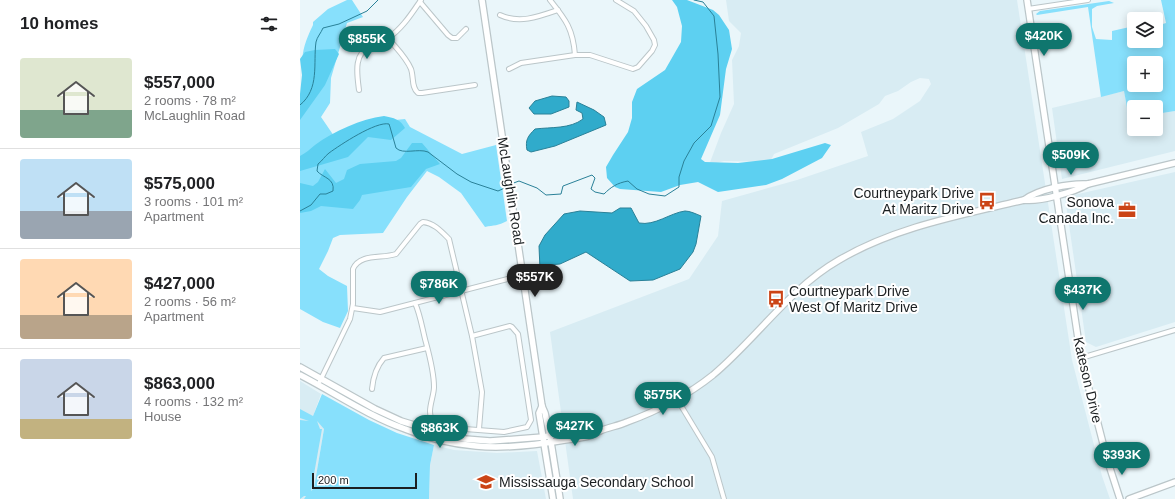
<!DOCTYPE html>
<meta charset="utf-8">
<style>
body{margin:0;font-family:Helvetica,sans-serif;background:#f2f2f2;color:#202124;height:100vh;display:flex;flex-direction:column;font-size:15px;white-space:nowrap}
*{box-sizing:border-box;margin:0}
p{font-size:13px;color:#757577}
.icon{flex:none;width:22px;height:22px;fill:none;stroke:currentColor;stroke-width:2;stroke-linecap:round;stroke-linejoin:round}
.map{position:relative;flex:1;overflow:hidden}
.drawer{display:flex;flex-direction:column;background:#fff;width:300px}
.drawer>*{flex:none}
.buttons{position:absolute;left:827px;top:12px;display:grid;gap:8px}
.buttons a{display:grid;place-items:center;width:36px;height:36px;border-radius:4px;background:#fff;box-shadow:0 2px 10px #0003;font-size:20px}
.scale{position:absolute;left:12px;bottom:10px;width:105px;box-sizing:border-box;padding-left:4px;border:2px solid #1b1f21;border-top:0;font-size:11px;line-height:14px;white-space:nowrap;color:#1b1f21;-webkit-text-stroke:3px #fff;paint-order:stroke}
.price{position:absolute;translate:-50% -34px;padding:0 9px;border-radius:14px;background:#0f766e;color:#fff;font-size:13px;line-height:26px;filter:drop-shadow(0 1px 2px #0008)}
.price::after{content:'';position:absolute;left:50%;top:24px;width:12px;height:9px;margin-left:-6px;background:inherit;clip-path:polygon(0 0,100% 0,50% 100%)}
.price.active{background:#222;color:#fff}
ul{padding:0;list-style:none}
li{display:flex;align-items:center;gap:12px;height:100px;padding:0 20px}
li+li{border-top:1px solid #e0e0e0}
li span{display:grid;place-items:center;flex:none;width:112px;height:80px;border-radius:4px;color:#555}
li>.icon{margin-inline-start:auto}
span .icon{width:48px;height:48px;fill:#fffc;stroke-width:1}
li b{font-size:17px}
h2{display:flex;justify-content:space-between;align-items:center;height:48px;padding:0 20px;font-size:17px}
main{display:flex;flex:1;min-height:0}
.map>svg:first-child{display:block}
.built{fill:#d8ecf3}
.green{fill:#87e0fc;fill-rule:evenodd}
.forest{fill:#5dd0f1}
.water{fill:#30abcb;stroke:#2a8198}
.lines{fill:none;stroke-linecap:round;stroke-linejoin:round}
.stream{stroke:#2a8198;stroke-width:1}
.street-casing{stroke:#bbc6c9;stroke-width:6}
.secondary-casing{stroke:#bbc6c9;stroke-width:8}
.street{stroke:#fff;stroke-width:4}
.secondary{stroke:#fff;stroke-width:5.5}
.labels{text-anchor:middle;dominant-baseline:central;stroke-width:4;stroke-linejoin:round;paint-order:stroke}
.street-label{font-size:14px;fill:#1b1f21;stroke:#fff}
.poi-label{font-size:14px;fill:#1b1f21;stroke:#fff;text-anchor:end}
</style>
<main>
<section class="drawer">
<h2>10 homes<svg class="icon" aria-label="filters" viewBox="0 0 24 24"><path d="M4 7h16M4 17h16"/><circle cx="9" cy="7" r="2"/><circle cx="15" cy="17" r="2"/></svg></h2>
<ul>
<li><span style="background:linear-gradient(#dfe7d0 65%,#7fa58c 0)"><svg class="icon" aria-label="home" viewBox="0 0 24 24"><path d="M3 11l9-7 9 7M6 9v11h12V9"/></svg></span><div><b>$557,000</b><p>2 rooms · 78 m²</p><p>McLaughlin Road</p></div></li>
<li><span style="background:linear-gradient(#bfe0f5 65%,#9aa5b1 0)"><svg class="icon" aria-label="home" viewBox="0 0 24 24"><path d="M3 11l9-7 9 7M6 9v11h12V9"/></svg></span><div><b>$575,000</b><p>3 rooms · 101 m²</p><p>Apartment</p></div></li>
<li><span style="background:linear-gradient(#ffd9b3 70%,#b9a48a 0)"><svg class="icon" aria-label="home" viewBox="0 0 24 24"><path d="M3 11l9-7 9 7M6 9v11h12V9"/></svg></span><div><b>$427,000</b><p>2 rooms · 56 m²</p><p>Apartment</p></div></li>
<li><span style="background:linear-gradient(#c9d6e8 75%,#c2b280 0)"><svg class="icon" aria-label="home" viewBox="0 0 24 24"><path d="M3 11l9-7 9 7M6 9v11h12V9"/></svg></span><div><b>$863,000</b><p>4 rooms · 132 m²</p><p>House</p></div></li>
</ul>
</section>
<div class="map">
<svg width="875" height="499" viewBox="0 0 875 499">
<rect width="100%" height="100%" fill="#eaf6fa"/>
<g class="built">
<path d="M426,0H717L772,360L802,476L810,499H273L250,332L389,279L418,236L422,201L497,180L568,156L561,132L593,119L620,101L631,84L629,79L620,78L611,82L598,91L585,96L579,104L538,128L474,154L470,162L424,161L409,165L421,133L434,104L432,60L439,46L441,33L429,21Z"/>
<path d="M824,91L829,119L834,118V129H856V114L875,111V151L762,179L752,108Z"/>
<path d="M875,172V322L796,347L786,342L765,197Z"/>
<path d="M0,381L21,394L13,416L24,429L14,488L4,499H0Z"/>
<path d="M134,445L154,450L197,453L237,451L246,499H129L130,465Z"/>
</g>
<g class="green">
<path d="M47,0H52L63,17L47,23L31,78L30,103L21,117L34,136L57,124L105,119L110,127L162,154L196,145L207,221C198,226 194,225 185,227L161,193L139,177L127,171L107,197L83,233L40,235L33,238L28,251L19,269L28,276L47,286L48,311L40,328L23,322L0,309V95L7,92C0,62 0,52 13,25V22L28,9Z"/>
<path d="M861,0H875V111L856,114V107H834V118L829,119L824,91L801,97L788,7L737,15L736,14L740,11L809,1L814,3L797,6L792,9V27L796,39L812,40V31L834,26V41H856V26L866,23ZM834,63H856V85H834Z"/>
<path d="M22,394L69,420L97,433L134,445L130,465L129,499H4L6,496H4L0,499V420L9,421L0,418V409L13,416ZM17,421L24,429L14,488L11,491L22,429H20Z"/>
</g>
<g class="forest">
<path d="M372,0H387L413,10L419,15L429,30L432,49L426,69L420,115L401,159L405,162L438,163L472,159L525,143L531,145L522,158L482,179L466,185L418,192L398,182L380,185L361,192L320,189L315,187L307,178L306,167L313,155L328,132L332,118V102L337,89L365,70L381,42L382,26L377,7Z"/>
<path d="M35,49L39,54L25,85L0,120V94L2,75L0,59L5,52L15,50Z"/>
<path d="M84,116C94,118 100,119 105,128L91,140L68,137L48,157L0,171V156C6,153 10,149 15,145C34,131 61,119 84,116Z"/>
<path d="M112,143H122L140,164L126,169L111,187L62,195L60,200L53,209L21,206L11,211L0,213V183L13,186L18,182L25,169L36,183L44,179L47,170L60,164L96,161L101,158Z"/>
</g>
<g class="water">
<path d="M252,96L266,97L269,101V107L251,114H234L229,108L235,101Z"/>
<path d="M277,102L294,110L304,117L306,125L255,146L231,152L227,150C225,140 228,136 235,129C251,127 270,129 283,119L282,113L276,110Z"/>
<path d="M320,208H331L339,223C355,226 370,213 385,211C390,211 396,214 401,216L396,244L393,252L380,269L353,280L330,281L286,252L260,264L248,265L240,269L239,246L245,235L264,214L280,211L312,213Z"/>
</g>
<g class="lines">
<g class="stream">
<path d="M0,105C20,89 13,63 16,42C17,37 21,33 23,28L39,24L67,11L78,0"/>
<path d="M211,184L219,181L237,188L246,195L261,194L263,186L292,175L295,178L291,189L295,192L304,194C311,187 317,183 328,181L337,189L349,194L365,196L379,187V177L384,161L394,143L411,126L420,97L418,54L414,16L403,2L394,0"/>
<path d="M0,211L11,205L20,194H26L33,191C35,178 23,178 17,171L18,164C22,161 25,156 29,153C40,145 76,121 89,124L90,127L96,148C103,155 118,148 128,152L157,174L171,182L198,191L207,187"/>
</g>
<g class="street-casing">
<g id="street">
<path d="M250,0C266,20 273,29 275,55"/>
<path d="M120,2L148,35L152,38H157L166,29"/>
<path d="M728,9L788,0"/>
<path d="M200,15C219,24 238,17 258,10"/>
<path d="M88,38C96,48 106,57 111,69C114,77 111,87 118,93H122L175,85"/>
<path d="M209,69L221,63L275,55H290L333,69L338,67L352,51L355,45L354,40L346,26L334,11L316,0"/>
<path d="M59,90C57,74 53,54 71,45C77,42 83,41 88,38C102,29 112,13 121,0"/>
<path d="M115,303C120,314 122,327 125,339C129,354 134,371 134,387C134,398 125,413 134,422L165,429L204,432L227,427L231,420L218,334L212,327L210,326L172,336"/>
<path d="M53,308L80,312L223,275"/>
<path d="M781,358L875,330"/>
<path d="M20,381L50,319L53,304V269C60,253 82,259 96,254L120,224L123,222C134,223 141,231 149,239L172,336L182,392L179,429"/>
<path d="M72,389C73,378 76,367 84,358L127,348"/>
<path d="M377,399L412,457L424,499"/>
</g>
</g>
<g class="secondary-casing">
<g id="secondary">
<path d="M182,0L242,406L245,413L250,436L260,499"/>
<path d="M727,0L781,358L807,459L820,499"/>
<path d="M724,200C739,189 769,183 788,184L875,163"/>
<path d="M0,367L75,409L101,421L134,431L165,439L190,441L243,437L290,429L299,431"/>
<path d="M0,375C35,393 68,416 105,429C127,438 152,444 176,446C205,449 236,445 265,440C273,439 281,438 289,436C293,435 296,432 300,431C309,427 318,426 327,422C357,411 388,395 413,375C456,339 490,288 539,260C595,227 662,215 724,200C740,202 775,192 788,184"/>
<path d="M242,406L239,413L253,499"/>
<path d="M829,499L875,482"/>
</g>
</g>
<use href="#street" class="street"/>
<use href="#secondary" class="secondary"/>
</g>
<defs>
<g id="bus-bare" transform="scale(1.38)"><path d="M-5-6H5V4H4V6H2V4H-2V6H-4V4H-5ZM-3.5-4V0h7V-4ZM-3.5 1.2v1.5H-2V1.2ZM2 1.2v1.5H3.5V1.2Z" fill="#cb4416" stroke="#fff" stroke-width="2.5" paint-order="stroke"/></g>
<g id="office-bare" transform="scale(1.38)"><path d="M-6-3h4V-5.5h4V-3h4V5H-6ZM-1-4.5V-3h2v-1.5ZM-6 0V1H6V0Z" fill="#cb4416" stroke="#fff" stroke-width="2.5" paint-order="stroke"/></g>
<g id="school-bare" transform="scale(1.38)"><path d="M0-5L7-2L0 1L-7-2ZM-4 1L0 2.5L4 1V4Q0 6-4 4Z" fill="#cb4416" stroke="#fff" stroke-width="2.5" paint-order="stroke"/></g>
</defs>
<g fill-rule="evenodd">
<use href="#bus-bare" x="687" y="201"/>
<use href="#office-bare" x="827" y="210"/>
<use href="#bus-bare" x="476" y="299"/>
<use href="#school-bare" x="186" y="482"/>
</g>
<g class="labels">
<g class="street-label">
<text transform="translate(211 191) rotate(81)">McLaughlin Road</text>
<text transform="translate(788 380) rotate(77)">Kateson Drive</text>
</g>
<g class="poi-label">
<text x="674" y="193">Courtneypark Drive<tspan x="674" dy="16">At Maritz Drive</tspan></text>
<text x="814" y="202">Sonova<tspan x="814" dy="16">Canada Inc.</tspan></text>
<text x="489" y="291" text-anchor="start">Courtneypark Drive<tspan x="489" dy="16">West Of Maritz Drive</tspan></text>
<text x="199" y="482" text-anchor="start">Mississauga Secondary School</text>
</g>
</g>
</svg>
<div class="buttons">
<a><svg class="icon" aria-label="layers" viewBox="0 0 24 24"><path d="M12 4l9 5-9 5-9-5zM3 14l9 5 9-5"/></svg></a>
<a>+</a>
<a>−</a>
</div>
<div class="scale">200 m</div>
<b class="price" style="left:744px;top:57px">$420K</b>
<b class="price" style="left:67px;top:60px">$855K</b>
<b class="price" style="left:771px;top:176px">$509K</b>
<b class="price active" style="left:235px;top:298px">$557K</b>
<b class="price" style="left:139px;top:305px">$786K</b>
<b class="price" style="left:783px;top:311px">$437K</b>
<b class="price" style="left:363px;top:416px">$575K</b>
<b class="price" style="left:275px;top:447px">$427K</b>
<b class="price" style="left:140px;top:449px">$863K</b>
<b class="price" style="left:822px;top:476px">$393K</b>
</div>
</main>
